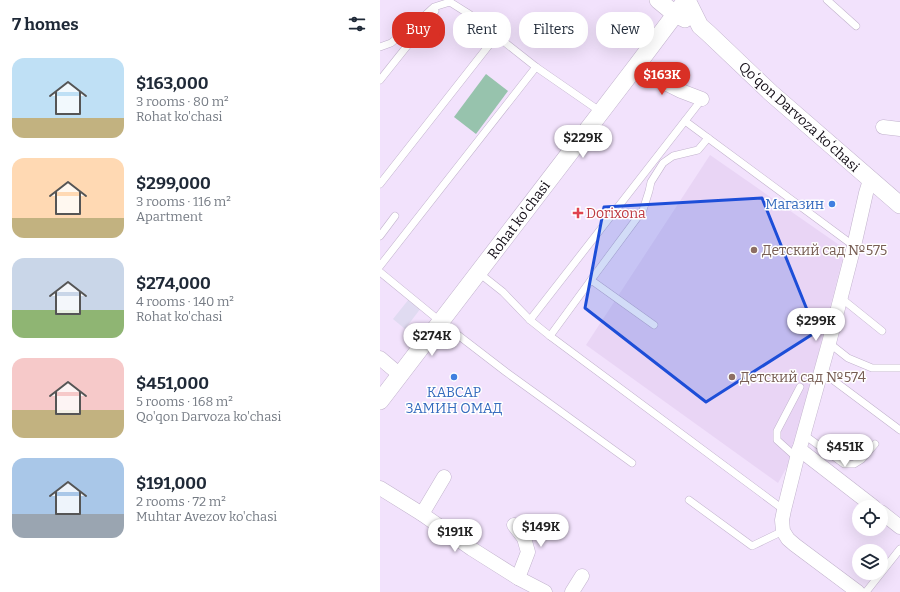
<!DOCTYPE html>
<meta charset="utf-8">
<style>
body{margin:0;font-family:Bitter,serif;background:#f2f2f3;color:#1f2937;height:100vh;display:flex;flex-direction:column;font-size:15px;white-space:nowrap}
*{box-sizing:border-box;margin:0}
p{font-size:13px;color:#747a83}
.icon{flex:none;width:22px;height:22px;fill:none;stroke:currentColor;stroke-width:2;stroke-linecap:round;stroke-linejoin:round}
.map{position:relative;flex:1;overflow:hidden}
.sheet{display:flex;flex-direction:column;background:#fff;width:380px}
.sheet>*{flex:none}
.banner{position:absolute;left:12px;top:12px;width:380px;height:36px;display:flex;gap:8px}
.controls{position:absolute;left:472px;top:500px;display:grid;gap:8px}
.controls a{display:grid;place-items:center;width:36px;height:36px;border-radius:50%;background:#fff;box-shadow:0 4px 16px #0002;font-size:20px}
.price{position:absolute;translate:-50% -34px;padding:0 9px;border-radius:14px;background:#fff;color:#222;font-size:13px;line-height:26px;filter:drop-shadow(0 1px 2px #0008)}
.price::after{content:'';position:absolute;left:50%;top:24px;width:12px;height:9px;margin-left:-6px;background:inherit;clip-path:polygon(0 0,100% 0,50% 100%)}
.price.on{background:#d93025;color:#fff}
ul{padding:0;list-style:none}
li{display:flex;align-items:center;gap:12px;height:100px;padding:0 12px}
li span{display:grid;place-items:center;flex:none;width:112px;height:80px;border-radius:12px;color:#555}
li>.icon{margin-inline-start:auto}
span .icon{width:48px;height:48px;fill:#fffc;stroke-width:1}
li b{font-size:17px}
h2{display:flex;justify-content:space-between;align-items:center;height:48px;padding:0 12px;font-size:17px}
.pill{padding:0 14px;border-radius:16px;background:#fff;box-shadow:0 4px 16px #0002;font-size:14px;line-height:36px}
.pill.on{background:#d93025;color:#fff}
main{display:flex;flex:1;min-height:0}
.map>svg:first-child{display:block}
.commercial{fill:#e0dbf1}
.built{fill:#e9d5f5}
.green{fill:#97c3ad}
.lines{fill:none;stroke-linecap:round;stroke-linejoin:round}
.service-casing{stroke:#c2b3cd;stroke-width:8}
.minor-casing{stroke:#c2b3cd;stroke-width:15}
.tertiary-casing{stroke:#c2b3cd;stroke-width:18}
.service{stroke:#fff;stroke-width:7}
.minor{stroke:#fff;stroke-width:14}
.tertiary{stroke:#fff;stroke-width:17}
.marked{fill:#1d4ed8;fill-opacity:0.2;stroke:#1d4ed8;stroke-width:3;stroke-linejoin:round}
.shop-dot{fill:#3f7fe0;stroke:#fff;stroke-width:1.5}
.health-dot{fill:#e0444e;stroke:#fff;stroke-width:1.5}
.education-dot{fill:#8d6e63;stroke:#fff;stroke-width:1.5}
.labels{text-anchor:middle;dominant-baseline:central;stroke-width:3;stroke-linejoin:round;paint-order:stroke}
.street-label{font-size:14px;fill:#120c15;stroke:#fff}
.shop-label{font-size:14px;fill:#366cbe;stroke:#fff;text-anchor:end}
.health-label{font-size:14px;fill:#be3a42;stroke:#fff;text-anchor:start}
.education-label{font-size:14px;fill:#785e54;stroke:#fff;text-anchor:start}
</style>
<main>
<section class="sheet">
<h2>7 homes<svg class="icon" aria-label="filters" viewBox="0 0 24 24"><path d="M4 7h16M4 17h16"/><circle cx="9" cy="7" r="2"/><circle cx="15" cy="17" r="2"/></svg></h2>
<ul>
<li><span style="background:linear-gradient(#bfe0f5 75%,#c2b280 0)"><svg class="icon" aria-label="home" viewBox="0 0 24 24"><path d="M3 11l9-7 9 7M6 9v11h12V9"/></svg></span><div><b>$163,000</b><p>3 rooms · 80 m²</p><p>Rohat ko'chasi</p></div></li>
<li><span style="background:linear-gradient(#ffd9b3 75%,#c2b280 0)"><svg class="icon" aria-label="home" viewBox="0 0 24 24"><path d="M3 11l9-7 9 7M6 9v11h12V9"/></svg></span><div><b>$299,000</b><p>3 rooms · 116 m²</p><p>Apartment</p></div></li>
<li><span style="background:linear-gradient(#c9d6e8 65%,#8fb573 0)"><svg class="icon" aria-label="home" viewBox="0 0 24 24"><path d="M3 11l9-7 9 7M6 9v11h12V9"/></svg></span><div><b>$274,000</b><p>4 rooms · 140 m²</p><p>Rohat ko'chasi</p></div></li>
<li><span style="background:linear-gradient(#f6c9c9 65%,#c2b280 0)"><svg class="icon" aria-label="home" viewBox="0 0 24 24"><path d="M3 11l9-7 9 7M6 9v11h12V9"/></svg></span><div><b>$451,000</b><p>5 rooms · 168 m²</p><p>Qo'qon Darvoza ko'chasi</p></div></li>
<li><span style="background:linear-gradient(#a9c7e8 70%,#9aa5b1 0)"><svg class="icon" aria-label="home" viewBox="0 0 24 24"><path d="M3 11l9-7 9 7M6 9v11h12V9"/></svg></span><div><b>$191,000</b><p>2 rooms · 72 m²</p><p>Muhtar Avezov ko'chasi</p></div></li>
</ul>
</section>
<div class="map">
<svg width="520" height="592" viewBox="0 0 520 592">
<rect width="100%" height="100%" fill="#f2e2fc"/>
<path class="commercial" d="M29,299L41,308L25,329L13,319Z"/>
<path class="built" d="M330,155L465,249L412,458L398,483L206,345Z"/>
<path class="green" d="M106,74L128,91L96,134L74,117Z"/>
<g class="lines">
<g class="service-casing">
<g id="service">
<path d="M447,0L476,26"/>
<path d="M0,47L11,43L42,18L54,7L70,2L89,14L156,67L221,112"/>
<path d="M0,80L55,11"/>
<path d="M305,121L474,246"/>
<path d="M0,184L117,35"/>
<path d="M0,236L15,216"/>
<path d="M0,266L156,67"/>
<path d="M0,272L61,322L126,372L252,463"/>
<path d="M99,273L123,292L150,320L170,336L404,510"/>
<path d="M211,280L274,325"/>
<path d="M461,298L502,331"/>
<path d="M150,320L322,99"/>
<path d="M170,336L211,280L263,210L269,191L271,182L283,163L293,156L318,150L328,138"/>
<path d="M449,343L468,358L492,368H520"/>
<path d="M441,371L520,430"/>
<path d="M423,434L464,464H474L482,459L495,444"/>
<path d="M417,458L397,440V431L420,387"/>
<path d="M309,500L372,546L403,531"/>
<path d="M486,592L520,549"/>
</g>
</g>
<g class="minor-casing">
<g id="minor">
<path d="M257,65L269,75L301,91L322,99"/>
<path d="M503,127L520,129"/>
<path d="M0,358L20,375"/>
<path d="M419,449L494,507"/>
<path d="M0,488L42,514L92,549L138,578L165,592"/>
<path d="M501,512L520,527"/>
<path d="M42,514L64,477"/>
<path d="M134,525L144,538L148,552L138,578"/>
<path d="M192,592L202,576"/>
<path d="M478,592L415,545L408,539L403,531L402,520L404,510L417,458L449,343L474,246L486,193L490,180"/>
</g>
</g>
<g class="tertiary-casing">
<g id="tertiary">
<path d="M278,0L295,14L305,19"/>
<path d="M307,0L320,26L328,33L391,93L520,205"/>
<path d="M0,401L257,65L306,0"/>
</g>
</g>
<use href="#service" class="service"/>
<use href="#minor" class="minor"/>
<use href="#tertiary" class="tertiary"/>
</g>
<path class="marked" d="M382,198L436,332L326,402L205,308L224,207Z"/>
<g class="shop-dot">
<circle cx="452" cy="204" r="4"/>
<circle cx="74" cy="377" r="4"/>
</g>
<path class="health-dot" d="M196 207h4v4h4v4h-4v4h-4v-4h-4v-4h4z"/>
<g class="education-dot">
<circle cx="374" cy="250" r="4"/>
<circle cx="352" cy="377" r="4"/>
</g>
<g class="labels">
<g class="street-label">
<text transform="translate(419 117) rotate(42)">Qoʻqon Darvoza koʻchasi</text>
<text transform="translate(139 220) rotate(-53)">Rohat ko'chasi</text>
</g>
<g class="shop-label">
<text x="444" y="204">Магазин</text>
<text x="74" y="392" text-anchor="middle">КАВСАР<tspan x="74" dy="16">ЗАМИН ОМАД</tspan></text>
</g>
<g class="health-label">
<text x="206" y="213">Dorixona</text>
</g>
<g class="education-label">
<text x="382" y="250">Детский сад №575</text>
<text x="360" y="377">Детский сад №574</text>
</g>
</g>
</svg>
<div class="controls">
<a><svg class="icon" aria-label="locate" viewBox="0 0 24 24"><circle cx="12" cy="12" r="6"/><path d="M12 2v4M12 18v4M2 12h4M18 12h4"/></svg></a>
<a><svg class="icon" aria-label="layers" viewBox="0 0 24 24"><path d="M12 4l9 5-9 5-9-5zM3 14l9 5 9-5"/></svg></a>
</div>
<b class="price on" style="left:282px;top:96px">$163K</b>
<b class="price" style="left:203px;top:159px">$229K</b>
<b class="price" style="left:436px;top:342px">$299K</b>
<b class="price" style="left:52px;top:357px">$274K</b>
<b class="price" style="left:465px;top:468px">$451K</b>
<b class="price" style="left:161px;top:548px">$149K</b>
<b class="price" style="left:75px;top:553px">$191K</b>
<div class="banner">
<a class="pill on">Buy</a>
<a class="pill">Rent</a>
<a class="pill">Filters</a>
<a class="pill">New</a>
</div>
</div>
</main>
